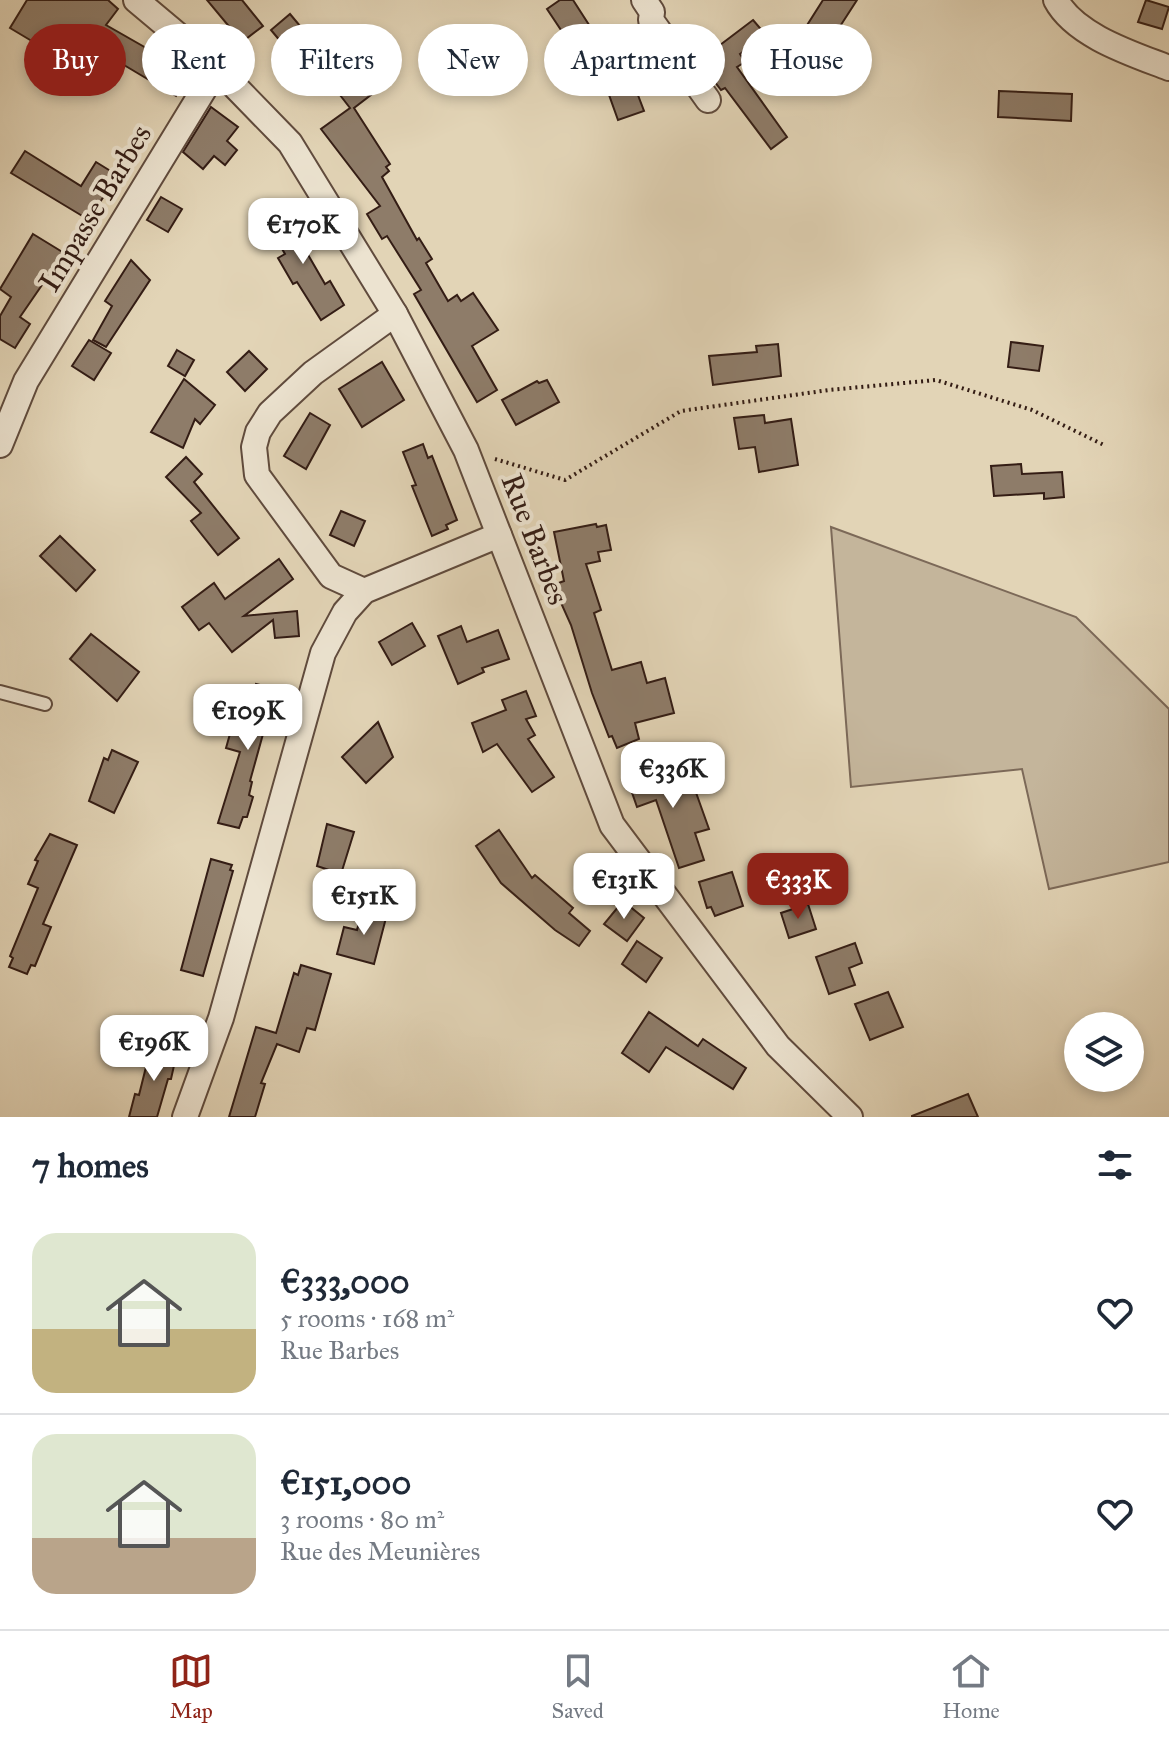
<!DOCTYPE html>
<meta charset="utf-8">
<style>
body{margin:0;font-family:"IM FELL Great Primer",serif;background:#f6f6f7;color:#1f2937;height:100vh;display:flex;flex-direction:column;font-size:30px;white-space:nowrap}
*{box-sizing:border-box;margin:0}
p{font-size:26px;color:#747a83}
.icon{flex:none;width:44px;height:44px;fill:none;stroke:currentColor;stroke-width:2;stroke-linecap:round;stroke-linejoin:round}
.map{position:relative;height:1117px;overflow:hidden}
.side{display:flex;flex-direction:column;background:#fff;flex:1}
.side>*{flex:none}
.banner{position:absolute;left:24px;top:24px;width:1122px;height:72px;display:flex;gap:16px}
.fabs{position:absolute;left:1064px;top:1012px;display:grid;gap:16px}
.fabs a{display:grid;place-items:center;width:80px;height:80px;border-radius:50%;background:#fff;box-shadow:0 4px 12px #0003;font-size:40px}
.price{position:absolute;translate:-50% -68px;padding:0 18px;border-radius:16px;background:#fff;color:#222;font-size:26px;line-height:52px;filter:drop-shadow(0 2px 4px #0008)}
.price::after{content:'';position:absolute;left:50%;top:48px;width:24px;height:18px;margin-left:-12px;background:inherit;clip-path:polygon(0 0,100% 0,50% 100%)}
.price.selected{background:#8f2418;color:#fff}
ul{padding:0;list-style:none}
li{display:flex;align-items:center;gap:24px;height:200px;padding:0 32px}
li+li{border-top:2px solid #e0e1e3}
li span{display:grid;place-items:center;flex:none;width:224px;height:160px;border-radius:24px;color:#555}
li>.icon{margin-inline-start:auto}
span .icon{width:96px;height:96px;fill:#fffc;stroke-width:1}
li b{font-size:34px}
h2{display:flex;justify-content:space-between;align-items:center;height:96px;padding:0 32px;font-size:34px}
.pill{padding:0 28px;border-radius:36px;background:#fff;box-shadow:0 4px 12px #0003;font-size:28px;line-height:72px}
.pill.selected{background:#8f2418;color:#fff}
.tabs{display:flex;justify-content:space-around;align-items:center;height:112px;border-top:2px solid #e0e1e3;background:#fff;font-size:22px;color:#747a83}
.tabs a{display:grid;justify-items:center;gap:4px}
.tabs .selected{color:#8f2418}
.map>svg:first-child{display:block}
.green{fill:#c4b59b;stroke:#7c6958;stroke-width:2}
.building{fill:#8e7c69;stroke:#341d15;stroke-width:2}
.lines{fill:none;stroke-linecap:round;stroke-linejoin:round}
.service-casing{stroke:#604b3d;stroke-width:16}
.minor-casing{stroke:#604b3d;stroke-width:28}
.path{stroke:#341d15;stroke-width:4;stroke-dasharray:2 4;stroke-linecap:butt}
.service{stroke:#ece3d0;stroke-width:12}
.minor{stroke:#ece3d0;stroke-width:24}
.labels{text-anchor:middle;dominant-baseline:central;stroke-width:8;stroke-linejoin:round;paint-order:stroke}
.street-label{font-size:30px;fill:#341d15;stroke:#ece3d0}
</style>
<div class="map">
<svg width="1169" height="1117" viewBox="0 0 1169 1117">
<rect width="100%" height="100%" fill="#e2d4b6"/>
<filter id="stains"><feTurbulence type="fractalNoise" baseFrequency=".0025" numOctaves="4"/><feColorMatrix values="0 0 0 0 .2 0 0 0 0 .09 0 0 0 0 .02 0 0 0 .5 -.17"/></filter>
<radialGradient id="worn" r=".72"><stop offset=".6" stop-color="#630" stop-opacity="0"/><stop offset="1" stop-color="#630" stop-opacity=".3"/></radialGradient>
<path class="green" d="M831,527L1076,617L1169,709V862L1049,889L1022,769L851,787Z"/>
<g class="building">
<path d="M27,0H108L118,9L106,25L190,73L176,96L92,46L77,68L10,28Z"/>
<path d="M207,0H242L263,26L242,42Z"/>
<path d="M560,0H573L602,45L581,60L547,9Z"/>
<path d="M823,0H857L828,45L804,30Z"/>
<path d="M1146,0L1169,7L1162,29L1138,22Z"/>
<path d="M290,14L316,45L296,60L271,30Z"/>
<path d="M753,20L766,35L740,54L745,62L737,67L787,137L771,149L725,88L721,90L699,61Z"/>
<path d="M347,40L370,71L363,76L376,91L354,108L390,164L386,167L389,171L382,177L417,240L419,238L432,259L426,263L448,301L457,295L461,301L473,293L498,330L472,346L497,390L477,402L414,294L421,290L387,236L382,239L367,214L380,206L321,129L350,108L316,64Z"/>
<path d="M628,69L644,111L618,120L603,78Z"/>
<path d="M999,91L1072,94L1071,121L998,117Z"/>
<path d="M211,107L238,127L227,141L237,150L225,165L214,156L203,169L183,152Z"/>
<path d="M25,151L81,186L96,162L117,175L89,220L11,173Z"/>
<path d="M161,197L182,209L168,232L147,220Z"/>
<path d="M291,208L304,230L296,234L325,284L330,281L344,305L321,320L297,282L293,284L278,258L285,254L267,223Z"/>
<path d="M33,234L64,253L20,317L30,324L15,348L0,339V316L11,297L0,289Z"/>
<path d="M131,260L150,280L106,347L93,340L112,306L105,301Z"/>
<path d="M89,340L111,353L94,380L72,366Z"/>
<path d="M1011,342L1043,346L1039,371L1008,367Z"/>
<path d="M778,344L781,376L713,385L709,356L757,352L756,346Z"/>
<path d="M177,350L194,360L185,376L168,366Z"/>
<path d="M249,351L267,369L245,391L227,372Z"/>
<path d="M382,362L404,400L362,427L339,389Z"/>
<path d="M184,379L215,405L200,424L195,419L183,448L151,432Z"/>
<path d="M547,380L559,402L516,425L502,400L537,381L539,383Z"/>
<path d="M310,413L330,425L306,469L284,456Z"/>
<path d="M764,415L765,423L791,419L798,465L759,472L755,447L739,449L734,418Z"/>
<path d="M423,444L428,458L432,456L457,520L446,525L448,529L432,536L412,486L416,485L403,452Z"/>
<path d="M186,457L202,474L194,482L239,538L218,555L191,521L201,513L166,477Z"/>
<path d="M1021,464L1022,474L1062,472L1064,497L1044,499V493L994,496L991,466Z"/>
<path d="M341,511L365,521L354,546L330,535Z"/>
<path d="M596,524L597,527L606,525L611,550L598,552L600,561L586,564L601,610L594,613L612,670L641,662L647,683L665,678L674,713L635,723L639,739L617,748L612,736L609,737L592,693L571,625L553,585L564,581L554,532Z"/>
<path d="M60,536L95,570L76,591L40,556Z"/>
<path d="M279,559L293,579L244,616L297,611L299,636L275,638L273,620L232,652L209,623L199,630L182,607L214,583L225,599Z"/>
<path d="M412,623L425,646L392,665L379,642Z"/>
<path d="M461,626L467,642L498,630L509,659L482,668L484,672L458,684L438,636Z"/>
<path d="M91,634L139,672L117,701L70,659Z"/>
<path d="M256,684L284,691L275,718L268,716L250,781L252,782L249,795L253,797L247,817H243L239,828L218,823L240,752L226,748L235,716L245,719Z"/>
<path d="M526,691L536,716L526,719L535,735L528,739L554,777L532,792L497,744L483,752L472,723L506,710L502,700Z"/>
<path d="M378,722L393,757L366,783L342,757Z"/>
<path d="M112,750L138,762L114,813L89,801L104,758L108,760Z"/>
<path d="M669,756L679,792L694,787L709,829L695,833L704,860L679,868L656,800L637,807L628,781L650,773L648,764Z"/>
<path d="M327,824L354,832L341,874L317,866Z"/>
<path d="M499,830L532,878L535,875L573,908L569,913L590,931L579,946L555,930L501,883L476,846Z"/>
<path d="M50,834L77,845L43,924L51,927L35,966L31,965L27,974L9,967L13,958L10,956L38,888L28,884L38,861L35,860Z"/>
<path d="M211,859L232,865L230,870L233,871L203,976L181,970Z"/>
<path d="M732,872L743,906L715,916L711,907L707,908L699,882Z"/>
<path d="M623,901L644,918L627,941L604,924Z"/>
<path d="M808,904L816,929L789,938L781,913Z"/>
<path d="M363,908L387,914L374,964L337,954L344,927L357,930Z"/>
<path d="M637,941L662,958L646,982L622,964Z"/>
<path d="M855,943L862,963L849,968L855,985L829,994L816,957Z"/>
<path d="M301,965L331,974L315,1030L307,1028L299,1052L277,1044L261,1083L265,1084L255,1117H229L256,1027L276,1033L294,973L298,975Z"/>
<path d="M888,992L903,1027L870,1040L855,1004Z"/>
<path d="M649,1012L698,1046L703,1039L746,1068L733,1089L666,1047L649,1072L622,1053Z"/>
<path d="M151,1047L177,1052L171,1079H168L157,1117H129L135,1094L139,1095Z"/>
<path d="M968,1094L978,1117H912V1116Z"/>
</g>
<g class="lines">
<g class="service-casing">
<path id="service" d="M0,692L45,704"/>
</g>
<g class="minor-casing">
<g id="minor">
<path d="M136,0L217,68L290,143L395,314L466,450L612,825L778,1046L850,1117"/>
<path d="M644,0L652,12L651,20L708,100"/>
<path d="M1056,0C1075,36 1133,54 1169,68"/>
<path d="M0,445L26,381L217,68"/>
<path d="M364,591L331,576L257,475L254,447L258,432L270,413L313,373L395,314"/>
<path d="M185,1117L221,1018L323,653L345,612L364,591L499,535"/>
</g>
</g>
<path class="path" d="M495,459L565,480L681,411L829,390L936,380L1032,410L1106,446"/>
<use href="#service" class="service"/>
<use href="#minor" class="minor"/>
</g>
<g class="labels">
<g class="street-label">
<text transform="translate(95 208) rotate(-59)">Impasse Barbes</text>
<text transform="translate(535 539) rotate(69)">Rue Barbes</text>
</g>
</g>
<rect width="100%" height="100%" filter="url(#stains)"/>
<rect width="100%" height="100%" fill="url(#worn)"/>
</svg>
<div class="fabs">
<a><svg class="icon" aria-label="layers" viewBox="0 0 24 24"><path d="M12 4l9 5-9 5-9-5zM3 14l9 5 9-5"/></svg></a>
</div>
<b class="price" style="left:303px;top:266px">€170K</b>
<b class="price" style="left:248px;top:752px">€109K</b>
<b class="price" style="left:673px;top:810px">€336K</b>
<b class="price" style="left:624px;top:921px">€131K</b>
<b class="price selected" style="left:798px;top:921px">€333K</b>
<b class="price" style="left:364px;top:937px">€151K</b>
<b class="price" style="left:154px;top:1083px">€196K</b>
<div class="banner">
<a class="pill selected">Buy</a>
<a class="pill">Rent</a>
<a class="pill">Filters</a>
<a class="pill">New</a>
<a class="pill">Apartment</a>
<a class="pill">House</a>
</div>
</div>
<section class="side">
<h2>7 homes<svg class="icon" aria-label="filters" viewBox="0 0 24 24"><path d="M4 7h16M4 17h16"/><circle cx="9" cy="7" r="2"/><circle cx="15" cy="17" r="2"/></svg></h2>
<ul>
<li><span style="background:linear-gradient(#dfe7d0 60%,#c2b280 0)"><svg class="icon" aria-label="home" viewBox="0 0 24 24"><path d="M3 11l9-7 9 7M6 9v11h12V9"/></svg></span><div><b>€333,000</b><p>5 rooms · 168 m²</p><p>Rue Barbes</p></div><svg class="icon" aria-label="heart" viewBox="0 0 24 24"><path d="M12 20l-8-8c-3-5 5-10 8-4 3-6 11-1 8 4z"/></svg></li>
<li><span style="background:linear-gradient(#dfe7d0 65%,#b9a48a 0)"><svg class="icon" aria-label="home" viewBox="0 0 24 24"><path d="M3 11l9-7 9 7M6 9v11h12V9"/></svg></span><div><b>€151,000</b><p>3 rooms · 80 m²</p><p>Rue des Meunières</p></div><svg class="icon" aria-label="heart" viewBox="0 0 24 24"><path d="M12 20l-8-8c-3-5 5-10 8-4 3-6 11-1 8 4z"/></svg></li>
</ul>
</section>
<nav class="tabs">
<a class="selected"><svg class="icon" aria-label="map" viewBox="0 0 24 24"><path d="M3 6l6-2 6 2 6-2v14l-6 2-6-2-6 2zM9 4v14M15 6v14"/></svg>Map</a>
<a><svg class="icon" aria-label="saved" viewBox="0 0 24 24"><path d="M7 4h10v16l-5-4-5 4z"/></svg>Saved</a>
<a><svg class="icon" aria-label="home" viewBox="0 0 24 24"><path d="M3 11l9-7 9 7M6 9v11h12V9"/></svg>Home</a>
</nav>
